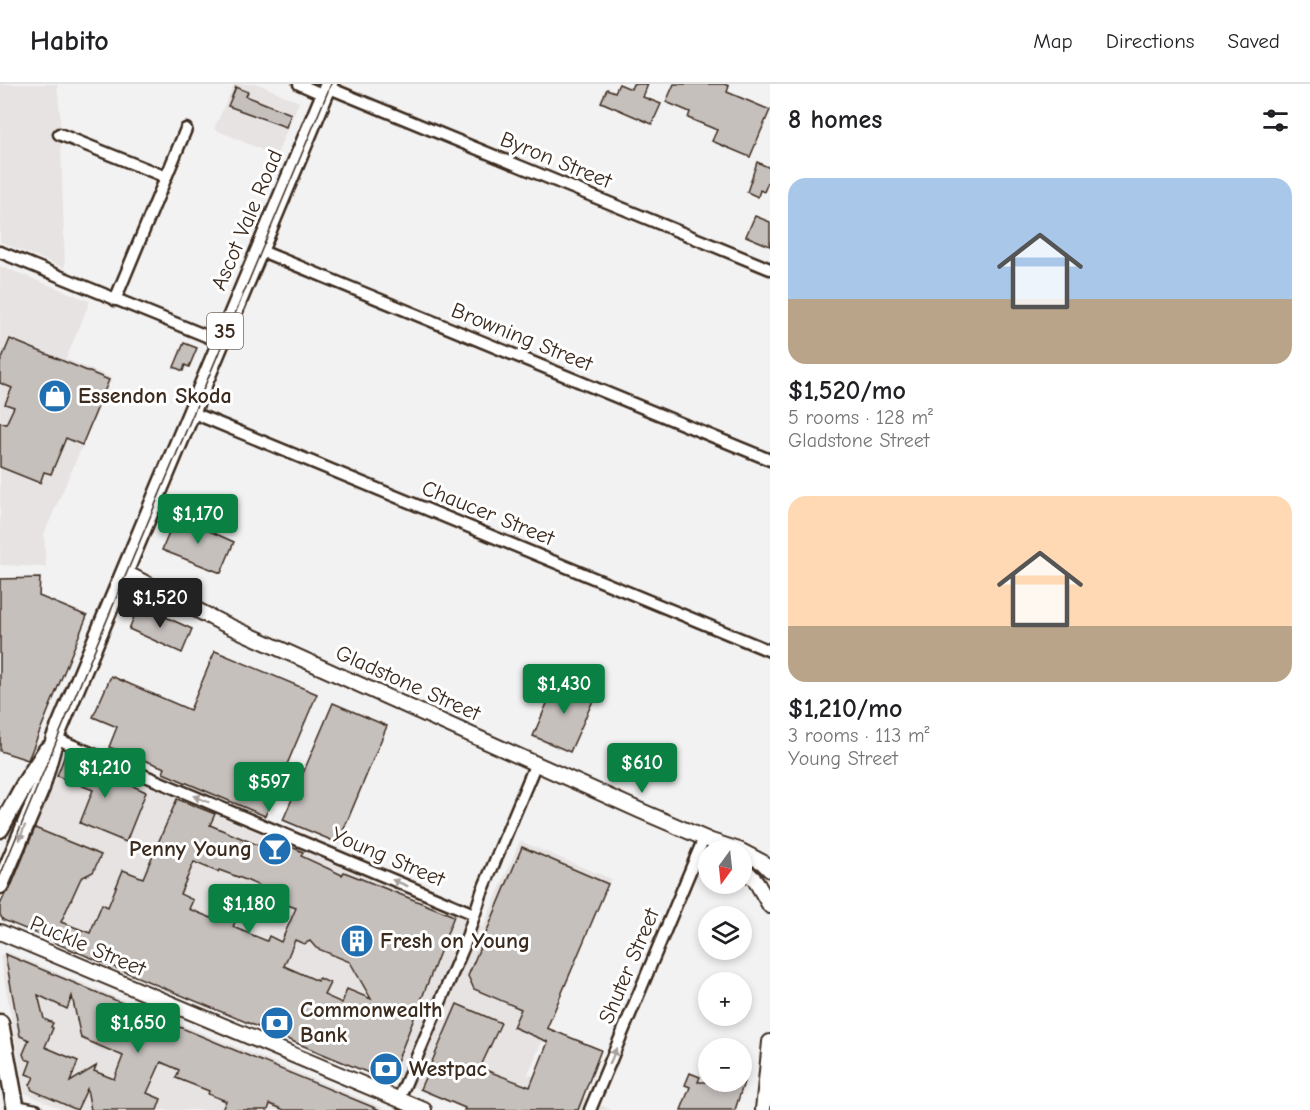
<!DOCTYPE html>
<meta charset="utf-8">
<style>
body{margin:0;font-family:"Comic Neue",sans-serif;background:#f2f2f2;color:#202124;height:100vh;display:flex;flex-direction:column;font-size:22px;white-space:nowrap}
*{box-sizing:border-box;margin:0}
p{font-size:20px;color:#757577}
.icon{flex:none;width:33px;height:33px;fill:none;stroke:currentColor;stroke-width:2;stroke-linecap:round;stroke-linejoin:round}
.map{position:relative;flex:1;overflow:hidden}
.sheet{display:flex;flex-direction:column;background:#fff;width:540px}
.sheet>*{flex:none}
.needle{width:39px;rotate:195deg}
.buttons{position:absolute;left:698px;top:756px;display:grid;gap:12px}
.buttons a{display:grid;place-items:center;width:54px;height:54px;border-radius:50%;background:#fff;box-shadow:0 3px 9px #0003;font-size:30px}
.price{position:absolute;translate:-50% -51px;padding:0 14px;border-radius:6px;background:#0b8043;color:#fff;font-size:20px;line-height:39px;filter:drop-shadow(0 2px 3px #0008)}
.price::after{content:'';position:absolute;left:50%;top:36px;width:18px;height:14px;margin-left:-9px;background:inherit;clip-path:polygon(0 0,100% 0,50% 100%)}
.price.active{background:#222;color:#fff}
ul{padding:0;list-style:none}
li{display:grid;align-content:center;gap:12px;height:318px;padding:0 18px}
li span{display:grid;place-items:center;height:186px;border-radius:18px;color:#555}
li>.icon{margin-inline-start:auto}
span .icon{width:108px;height:108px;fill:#fffc;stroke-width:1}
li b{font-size:26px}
h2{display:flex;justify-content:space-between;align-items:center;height:72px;padding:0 18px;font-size:26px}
header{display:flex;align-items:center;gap:36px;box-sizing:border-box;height:84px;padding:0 30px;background:#fff;border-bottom:2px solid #e0e0e0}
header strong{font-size:28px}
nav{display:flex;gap:33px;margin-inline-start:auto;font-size:21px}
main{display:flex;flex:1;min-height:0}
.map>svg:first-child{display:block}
.built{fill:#e6e3e2}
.building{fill:#c6c0bd;stroke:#3b2a1e;stroke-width:1.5;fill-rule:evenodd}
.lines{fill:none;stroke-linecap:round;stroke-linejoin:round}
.minor-casing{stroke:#3b2a1e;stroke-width:15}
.tertiary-casing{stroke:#3b2a1e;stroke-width:18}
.primary-casing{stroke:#3b2a1e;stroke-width:21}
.minor{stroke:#fff;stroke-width:10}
.tertiary{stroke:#fff;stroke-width:14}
.primary{stroke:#fff;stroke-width:16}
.tram{stroke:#3b2a1e;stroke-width:1.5}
.oneway{fill:#a79f9a}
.labels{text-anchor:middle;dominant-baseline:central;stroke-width:6;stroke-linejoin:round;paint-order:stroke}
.shield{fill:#fff;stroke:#766a62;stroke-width:1.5}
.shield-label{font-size:21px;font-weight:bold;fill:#3b2a1e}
.street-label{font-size:22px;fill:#3b2a1e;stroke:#fff}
.poi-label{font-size:22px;font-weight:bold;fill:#3b2a1e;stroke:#fff;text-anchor:start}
</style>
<header>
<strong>Habito</strong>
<nav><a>Map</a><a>Directions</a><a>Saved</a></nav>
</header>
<main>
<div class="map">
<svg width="770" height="1026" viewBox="0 0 770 1026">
<rect width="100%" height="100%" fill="#f3f2f2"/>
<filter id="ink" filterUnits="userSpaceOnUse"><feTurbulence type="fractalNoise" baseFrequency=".0167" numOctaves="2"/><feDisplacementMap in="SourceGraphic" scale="12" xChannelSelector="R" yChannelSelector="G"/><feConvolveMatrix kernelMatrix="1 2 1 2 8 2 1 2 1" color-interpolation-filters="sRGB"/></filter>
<g filter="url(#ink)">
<g class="built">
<path d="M0,0H57L60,30L65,184L0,158Z"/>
<path d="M234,0H258L299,18L276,72L214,45Z"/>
<path d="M0,182L90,217L66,275L112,294L44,450L46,483L0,481Z"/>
<path d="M66,667L483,843L520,757L611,795L528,990L612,1026H467L1,826Z"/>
<path d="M7,868L388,1026H63L25,1009L0,872Z"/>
</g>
<g class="building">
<path d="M619,0L631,5L633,0H648L643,13L661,20L652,40L601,18L607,5L615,8Z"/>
<path d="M674,0H724L729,2L727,8L770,26L750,73L712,57L717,46L688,34L690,28L666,18Z"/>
<path d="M236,3L248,8L246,12L291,30L286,43L228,22Z"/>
<path d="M757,78L770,84V93L764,108L760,106L758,113L747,108Z"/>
<path d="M755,132L770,138V162L746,152Z"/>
<path d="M10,255L109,296L82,361L66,354L51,390L44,388L40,399L0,383V338L6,340L14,323L5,320L12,304L0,299V279Z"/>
<path d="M184,259L197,264L189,283L185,281L183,287L174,283Z"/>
<path d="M176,432L234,458L221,489L162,466Z"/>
<path d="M40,494L39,512L87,532L28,676L0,667V495Z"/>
<path d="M139,521L192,545L182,569L129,545Z"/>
<path d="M215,567L317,610L265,732L163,689L165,684L109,663L117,643L93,633L111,592L190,626Z"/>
<path d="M558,594L596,610L570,668L533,652Z"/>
<path d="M333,619L387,642L338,759L283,736Z"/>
<path d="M65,671L146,708L126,758L80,739L93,706L57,692Z"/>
<path d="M177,715L215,730L210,741L260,762L259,765L276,772L282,759L303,768L301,772L342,791L344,788L454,832L391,993L377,987L376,991L369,989L282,953L283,951L259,941L258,943L53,858V856L3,836L0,831V821L5,810L10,805L35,744L101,771L93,788L81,794L61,838L90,849L102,820L108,823L123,786L143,794ZM194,778L218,788L219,786L246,796L284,813L282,819L296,824L281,858L269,852L267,857L233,843L237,833L223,828L219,837L189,825L193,816L180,810ZM295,856L304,860L310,857L316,864L350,878L371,915L347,905L342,919L324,911L330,899L319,894L318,897L284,882Z"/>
<path d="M522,763L608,800L547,944L601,966L578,1026H464L465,1024L420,1005L457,920L501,939L480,984L530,1003L548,958L513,943L521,925L474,905L468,892Z"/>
<path d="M5,870L244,970L380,1026H284L270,1020L268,1026H222L226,1017L208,1010L209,1007L176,994L179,986L161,978L147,1009L161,1015L157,1026H91L87,1005L77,1026L32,1006L30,1001L34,993L26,990L31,977L25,975L23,970L29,956L20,952ZM38,911L67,925L72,912L81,954L123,972L114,995L94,987L96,982L70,998L78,977L45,963L53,944L51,943L53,939L44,935Z"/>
<path d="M690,989L700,993L698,998H744L735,1026H681L690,1003L685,1001Z"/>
</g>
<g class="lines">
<g class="minor-casing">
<g id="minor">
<path d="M299,0L324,11"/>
<path d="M327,3L770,185"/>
<path d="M59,50L166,93"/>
<path d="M259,166L770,376"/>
<path d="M0,168L221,258"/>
<path d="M115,216L186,45"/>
<path d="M191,328L770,567"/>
<path d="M55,654L474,830"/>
<path d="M399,1015L464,862L482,808L536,679"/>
<path d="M16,1022L36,1026"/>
<path d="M590,1026L704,754"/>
</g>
</g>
<g class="tertiary-casing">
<g id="tertiary">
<path d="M124,488L220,538L641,727L711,757L739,766"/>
<path d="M741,767L762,778L770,786"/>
<path d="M741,782L755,796L770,822"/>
<path d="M0,848L424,1026"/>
<path d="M763,1026L770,958"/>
</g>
</g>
<g class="primary-casing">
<g id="primary">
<path d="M0,745L26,698L47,666"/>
<path d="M0,801L41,704L55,654L329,0"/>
<path d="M0,939L16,1026"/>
</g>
</g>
<use href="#minor" class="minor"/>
<use href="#tertiary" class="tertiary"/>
<use href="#primary" class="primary"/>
<path class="tram" d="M0,792L331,0"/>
</g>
<defs><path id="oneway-solid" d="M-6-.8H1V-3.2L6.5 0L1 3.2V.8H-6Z" transform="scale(1.5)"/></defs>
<g class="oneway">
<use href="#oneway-solid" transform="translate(201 715) rotate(-157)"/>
<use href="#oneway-solid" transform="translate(22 749) rotate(112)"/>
<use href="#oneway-solid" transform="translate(400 799) rotate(-158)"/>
<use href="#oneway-solid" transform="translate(613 972) rotate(-67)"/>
</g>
</g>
<defs>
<g id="shop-disc" transform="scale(1.725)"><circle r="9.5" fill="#1f6fb2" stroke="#fff"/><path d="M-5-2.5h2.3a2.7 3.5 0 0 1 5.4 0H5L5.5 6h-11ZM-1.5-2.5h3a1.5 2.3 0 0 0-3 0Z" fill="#fff"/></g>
<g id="bar-disc" transform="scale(1.725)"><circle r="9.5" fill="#1f6fb2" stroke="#fff"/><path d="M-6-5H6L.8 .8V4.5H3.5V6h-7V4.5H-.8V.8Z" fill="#fff"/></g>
<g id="building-disc" transform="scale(1.725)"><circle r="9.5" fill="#1f6fb2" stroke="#fff"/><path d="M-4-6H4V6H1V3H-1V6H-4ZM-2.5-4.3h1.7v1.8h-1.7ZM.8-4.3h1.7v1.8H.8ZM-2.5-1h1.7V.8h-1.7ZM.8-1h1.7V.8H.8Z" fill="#fff"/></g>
<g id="bank-disc" transform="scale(1.725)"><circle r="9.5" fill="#1f6fb2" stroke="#fff"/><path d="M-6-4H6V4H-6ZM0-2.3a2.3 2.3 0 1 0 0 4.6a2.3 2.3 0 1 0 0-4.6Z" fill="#fff"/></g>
</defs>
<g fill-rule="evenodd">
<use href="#shop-disc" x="55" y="312"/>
<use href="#bar-disc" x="275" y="765"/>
<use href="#building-disc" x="357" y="857"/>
<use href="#bank-disc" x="277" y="939"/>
<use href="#bank-disc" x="386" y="985"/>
</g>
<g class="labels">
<rect class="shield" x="207" y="229" width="36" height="36" rx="4.5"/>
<g class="shield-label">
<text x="225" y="247">35</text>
</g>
<g class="street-label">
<text transform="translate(556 76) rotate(22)">Byron Street</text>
<text transform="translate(247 136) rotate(-67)">Ascot Vale Road</text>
<text transform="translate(522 253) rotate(22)">Browning Street</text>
<text transform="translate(488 429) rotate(22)">Chaucer Street</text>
<text transform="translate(408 599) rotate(24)">Gladstone Street</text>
<text transform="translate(388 773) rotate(23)">Young Street</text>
<text transform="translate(88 862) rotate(23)">Puckle Street</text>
<text transform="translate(629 882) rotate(-67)">Shuter Street</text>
</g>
<g class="poi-label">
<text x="78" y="312">Essendon Skoda</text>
<text x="252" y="765" text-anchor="end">Penny Young</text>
<text x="380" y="857">Fresh on Young</text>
<text x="300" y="926">Commonwealth<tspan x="300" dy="25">Bank</tspan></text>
<text x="409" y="985">Westpac</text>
</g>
</g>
</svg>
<div class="buttons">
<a><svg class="needle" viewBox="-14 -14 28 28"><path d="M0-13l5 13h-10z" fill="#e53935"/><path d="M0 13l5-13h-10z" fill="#757577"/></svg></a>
<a><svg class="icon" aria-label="layers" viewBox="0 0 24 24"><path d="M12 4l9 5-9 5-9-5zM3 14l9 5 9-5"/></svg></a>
<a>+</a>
<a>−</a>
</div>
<b class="price" style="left:198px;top:461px">$1,170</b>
<b class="price active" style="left:160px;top:545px">$1,520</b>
<b class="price" style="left:564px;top:631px">$1,430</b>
<b class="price" style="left:642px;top:710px">$610</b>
<b class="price" style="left:105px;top:715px">$1,210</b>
<b class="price" style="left:269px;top:729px">$597</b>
<b class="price" style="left:249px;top:851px">$1,180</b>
<b class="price" style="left:138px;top:970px">$1,650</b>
</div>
<section class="sheet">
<h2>8 homes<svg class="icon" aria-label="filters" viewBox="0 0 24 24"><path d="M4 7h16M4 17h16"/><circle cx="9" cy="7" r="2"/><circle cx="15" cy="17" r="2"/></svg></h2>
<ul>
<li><span style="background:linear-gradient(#a9c7e8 65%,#b9a48a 0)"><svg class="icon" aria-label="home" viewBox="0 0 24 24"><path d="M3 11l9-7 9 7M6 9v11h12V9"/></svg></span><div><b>$1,520/mo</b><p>5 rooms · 128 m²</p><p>Gladstone Street</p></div></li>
<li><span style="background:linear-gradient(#ffd9b3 70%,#b9a48a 0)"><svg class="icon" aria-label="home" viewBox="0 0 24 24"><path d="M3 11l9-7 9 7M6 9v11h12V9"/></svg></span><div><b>$1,210/mo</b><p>3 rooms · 113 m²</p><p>Young Street</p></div></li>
</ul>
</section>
</main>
